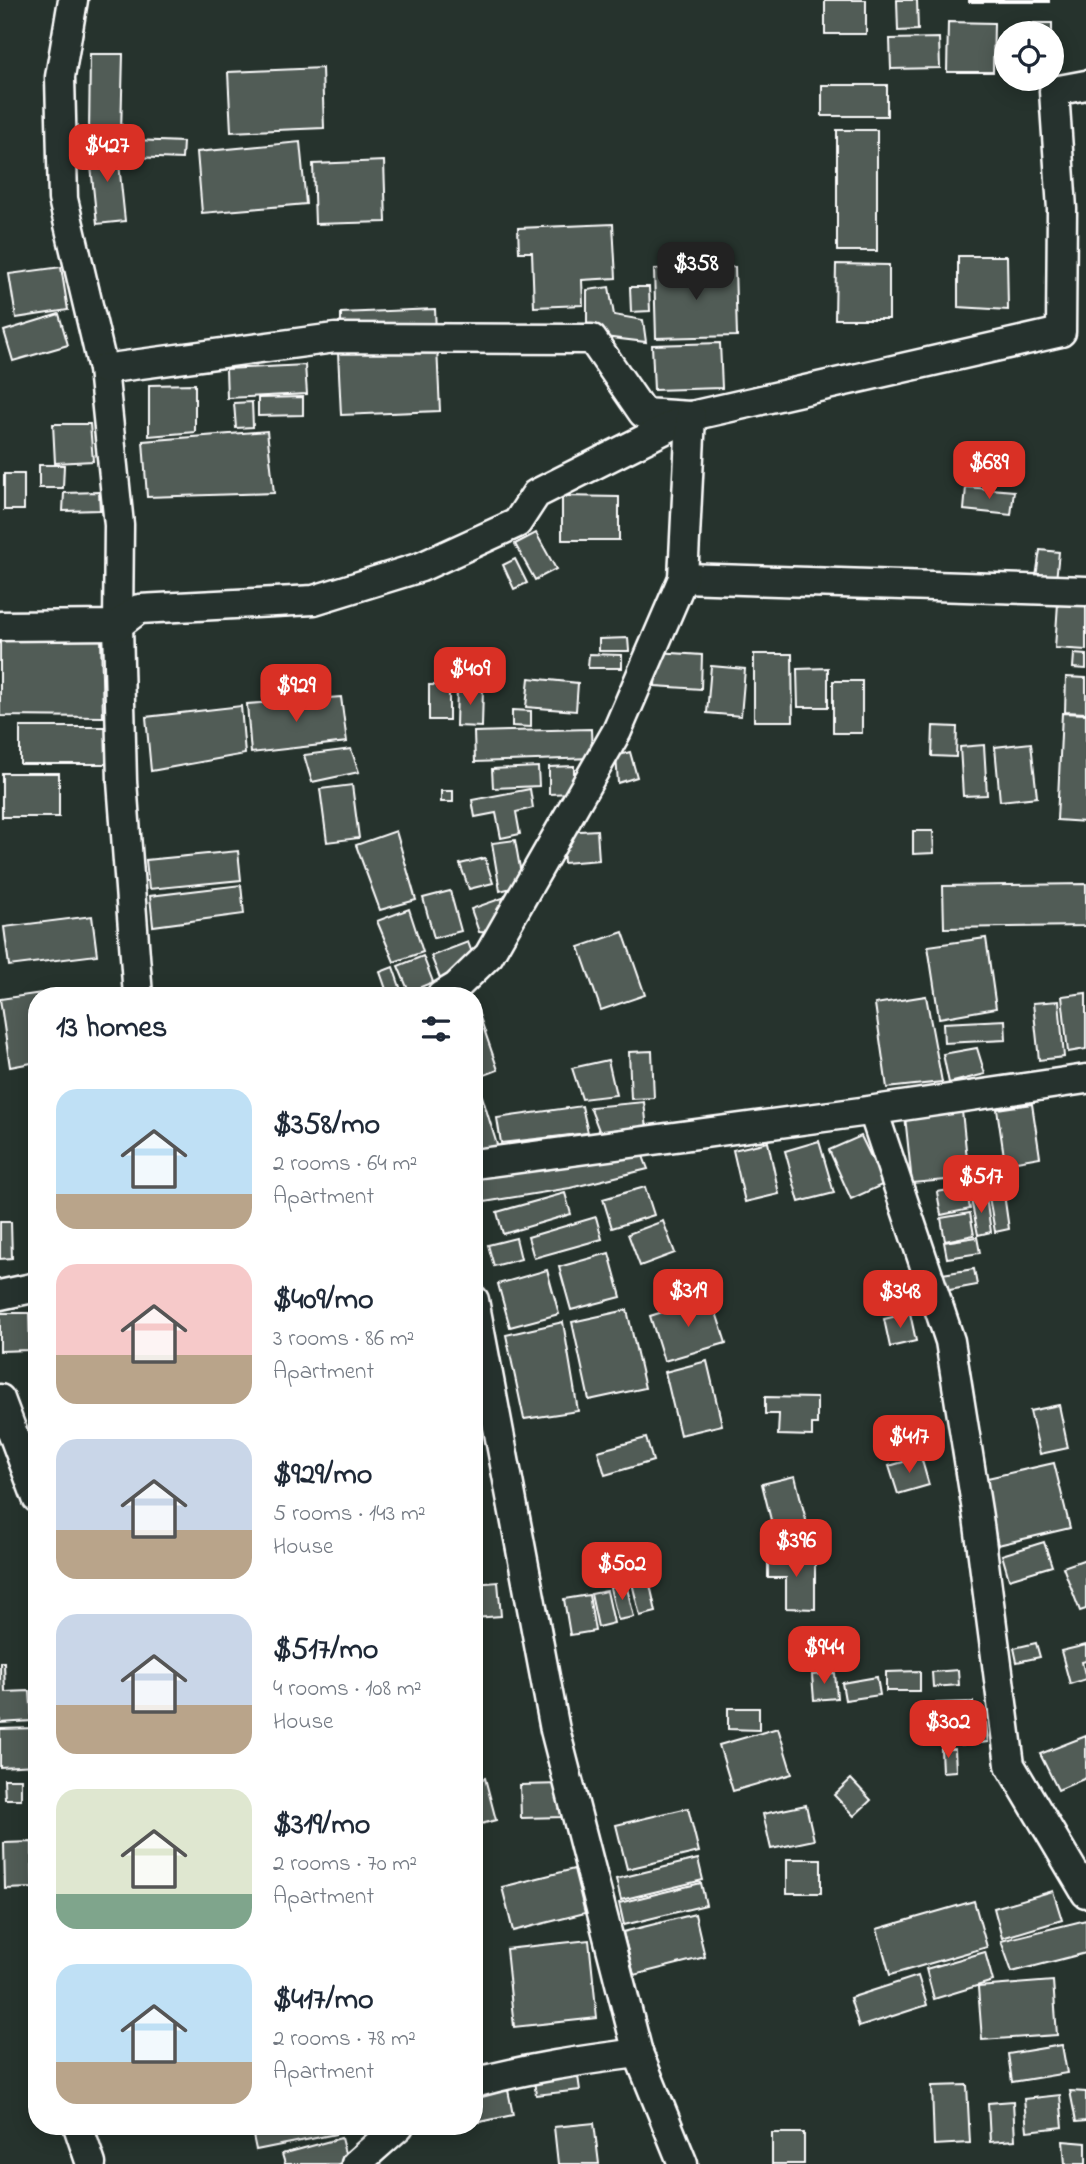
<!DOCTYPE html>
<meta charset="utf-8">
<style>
body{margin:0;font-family:"Indie Flower",sans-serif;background:#f6f6f7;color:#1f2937;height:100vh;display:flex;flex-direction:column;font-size:26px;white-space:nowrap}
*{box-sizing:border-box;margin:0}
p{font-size:23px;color:#747a83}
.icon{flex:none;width:38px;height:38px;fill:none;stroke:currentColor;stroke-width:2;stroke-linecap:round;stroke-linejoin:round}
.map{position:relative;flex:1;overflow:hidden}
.details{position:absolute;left:28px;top:987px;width:455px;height:1148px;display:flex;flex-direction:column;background:#fff;border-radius:28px;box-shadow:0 4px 18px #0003}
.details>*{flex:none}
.tools{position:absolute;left:994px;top:21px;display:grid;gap:14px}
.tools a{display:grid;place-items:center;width:70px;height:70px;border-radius:50%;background:#fff;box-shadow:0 4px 18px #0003;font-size:35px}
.price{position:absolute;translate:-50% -60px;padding:0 16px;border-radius:14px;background:#d93025;color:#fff;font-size:23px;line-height:46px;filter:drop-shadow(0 2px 4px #0008)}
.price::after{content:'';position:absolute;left:50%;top:42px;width:21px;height:16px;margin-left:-10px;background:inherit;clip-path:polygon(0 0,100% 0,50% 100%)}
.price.current{background:#222;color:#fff}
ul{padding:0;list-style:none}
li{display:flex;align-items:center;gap:21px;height:175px;padding:0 28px}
li span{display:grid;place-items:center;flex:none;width:196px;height:140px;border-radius:21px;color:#555}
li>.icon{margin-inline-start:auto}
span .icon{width:84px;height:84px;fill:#fffc;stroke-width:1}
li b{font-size:30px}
h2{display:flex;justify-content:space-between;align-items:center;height:84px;padding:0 28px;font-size:30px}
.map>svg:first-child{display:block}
.building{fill:#515c57;stroke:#fff;stroke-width:2}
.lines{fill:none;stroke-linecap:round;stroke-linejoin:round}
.street-casing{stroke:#fff;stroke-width:33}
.street{stroke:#26332d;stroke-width:28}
</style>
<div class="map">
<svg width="1086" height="2164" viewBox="0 0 1086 2164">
<rect width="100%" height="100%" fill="#26332d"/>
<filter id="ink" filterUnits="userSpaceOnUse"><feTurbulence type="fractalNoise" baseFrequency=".0143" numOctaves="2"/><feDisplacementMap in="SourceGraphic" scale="14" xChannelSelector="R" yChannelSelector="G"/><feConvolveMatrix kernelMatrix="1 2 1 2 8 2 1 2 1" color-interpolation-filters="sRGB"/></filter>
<g filter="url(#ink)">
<g class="building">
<rect x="825" y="0" width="41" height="34"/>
<path d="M897,0H917L918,30L898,31Z"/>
<rect x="969" y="0" width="80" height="2"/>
<path d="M948,22L994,23L993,72H947Z"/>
<path d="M1034,23H1052V75V33H1034Z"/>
<path d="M939,38L940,68L891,69L890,39Z"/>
<path d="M90,54H123L121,134H89Z"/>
<path d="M322,68L324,128L231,132L228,72Z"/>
<rect x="822" y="85" width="65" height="31"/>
<rect x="837" y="130" width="40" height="121"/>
<path d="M134,140L183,142L182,159L133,157Z"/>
<path d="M300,142L306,204L202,213L197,152Z"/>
<path d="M117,144L125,221L97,224L89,147Z"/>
<path d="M384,161L386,222L315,224L313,164Z"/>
<path d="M613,224L616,278L582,280L583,305L534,307L532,252H519L518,228Z"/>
<path d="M958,256H1007L1008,310L958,307Z"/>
<path d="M836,264L889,265V319H835Z"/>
<path d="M61,267L68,310L16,318L9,274Z"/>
<path d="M735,267L737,336L656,338L654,269Z"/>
<path d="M609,287L614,315L643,320L646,342L587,335V290Z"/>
<path d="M630,287H649L650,311L631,312Z"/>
<path d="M435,309L436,332L341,335V313Z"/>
<path d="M59,314L68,345L13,361L4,331Z"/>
<path d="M720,343L722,388L654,390L652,345Z"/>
<path d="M437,347L440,411L341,415L338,352Z"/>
<path d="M305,365L307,394L227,398L226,369Z"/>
<path d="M195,384V432L149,436V385Z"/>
<path d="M303,397V415L258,416V398Z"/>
<path d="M252,402L253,427L236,428L234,403Z"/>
<path d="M53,424H90L93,461L55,463Z"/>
<path d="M267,431L274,493L147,497L143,441Z"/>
<path d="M39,465H64L63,488H39Z"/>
<rect x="4" y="474" width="20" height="36"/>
<path d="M966,487L1014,491L1011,515L964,510Z"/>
<path d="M99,492L100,510L63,511L64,493Z"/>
<path d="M562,496L619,497V540H562Z"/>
<path d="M536,533L556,569L535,580L515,544Z"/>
<path d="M1040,550L1059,552L1056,580L1036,577Z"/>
<path d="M515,559L527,583L514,589L503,565Z"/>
<path d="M1058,603L1086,605V650L1055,648Z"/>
<path d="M0,637H101L103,717L0,716Z"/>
<path d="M628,638L629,651H599V639Z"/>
<path d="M657,652L702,655L701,689L655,686Z"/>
<path d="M589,654L622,655V668H588Z"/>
<path d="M754,654H792L793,721H754Z"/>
<path d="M1074,654L1086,655V669L1073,668Z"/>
<path d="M711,666L745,669L741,716L707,713Z"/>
<path d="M828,668V707H798L797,669Z"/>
<path d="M1066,677L1086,678V713L1065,712Z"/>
<path d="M529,678L578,683L576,711L526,707Z"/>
<rect x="833" y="681" width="29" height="52"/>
<rect x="429" y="685" width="20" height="35"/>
<path d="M457,686L483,687L482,727L456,726Z"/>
<path d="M341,697L347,742L251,753L247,704Z"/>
<path d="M241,706L245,754L151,771L146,717Z"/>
<path d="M512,710L531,711V727L512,726Z"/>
<path d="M1062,713L1086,714V822L1057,820Z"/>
<path d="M933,726L957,727L956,757L932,756Z"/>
<rect x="20" y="727" width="91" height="37"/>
<path d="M591,729L592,758L475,762L474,732Z"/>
<path d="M1031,743L1037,797L1000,801L995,747Z"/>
<path d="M984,745L987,795L963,796L960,747Z"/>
<path d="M351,749L359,772L312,782L304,755Z"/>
<path d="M630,752L637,777L618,783L616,756Z"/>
<path d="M574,766V793L549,794V767Z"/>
<path d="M538,767L539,786L493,788L492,769Z"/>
<rect x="2" y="773" width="57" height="44"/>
<path d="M352,785L359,838L327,842L320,789Z"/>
<path d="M530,789L533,808L516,812L520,834L501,838L496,813L475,817L472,800Z"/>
<rect x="441" y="791" width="12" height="11"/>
<path d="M597,830L599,860L564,863L562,832Z"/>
<path d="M396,831L416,900L380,910L356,845Z"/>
<path d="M913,831H933L934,853L913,854Z"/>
<path d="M515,840L523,885L500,891L492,843Z"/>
<path d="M238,851L241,880L149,889L146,860Z"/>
<path d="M485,858L493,883L469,889L460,864Z"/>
<path d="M1086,884V926L944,928L943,886Z"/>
<path d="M241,885L244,914L153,926L150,896Z"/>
<path d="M450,891L461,931L434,938L423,898Z"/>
<path d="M508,896L496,933L479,932L471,909Z"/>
<path d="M409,909L423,952L394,962L377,921Z"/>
<path d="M92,916L97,955L9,966L4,927Z"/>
<path d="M623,932L645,995L601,1010L579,947Z"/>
<path d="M986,938L996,1008L939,1018L928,946Z"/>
<path d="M468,942L474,958L441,981L431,956Z"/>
<path d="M423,956L433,982L409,992L398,966Z"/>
<path d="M393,967L401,990L388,995L380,972Z"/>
<path d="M48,992L49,996H37V1062L10,1067L0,999Z"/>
<path d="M1086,993V1049L1068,1052L1062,996Z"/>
<path d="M926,996L942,1082L887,1088L875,1004Z"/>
<path d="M474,1000L498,1070L474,1079Z"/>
<path d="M1059,1001L1064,1057L1039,1060L1033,1003Z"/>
<path d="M1005,1020L1006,1040L944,1043L943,1023Z"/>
<path d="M977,1048L985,1074L949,1083L943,1054Z"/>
<path d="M652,1051L654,1098L631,1099L629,1052Z"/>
<path d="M608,1060L616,1095L582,1099L572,1068Z"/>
<path d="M482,1096L498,1148L474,1155V1098Z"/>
<path d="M644,1102L647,1129L600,1133L590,1107Z"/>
<path d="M1032,1104L1040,1157L1005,1163L997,1109Z"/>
<path d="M582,1106L588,1133L501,1143L497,1118Z"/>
<path d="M962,1111L969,1178L912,1183L905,1116Z"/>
<path d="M861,1136L884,1184L851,1199L829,1150Z"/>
<path d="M819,1141L834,1193L799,1202L785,1151Z"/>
<path d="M768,1142L779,1194L745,1202L733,1150Z"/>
<path d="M641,1151L648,1169L570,1188L478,1203L475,1175Z"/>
<path d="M645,1187L654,1215L612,1228L603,1199Z"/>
<path d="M966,1187L970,1209L941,1215L937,1192Z"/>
<path d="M565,1193L571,1214L503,1234L497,1212Z"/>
<path d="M1004,1194L1009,1229L995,1232L989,1197Z"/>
<path d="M986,1197L991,1232L978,1235L971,1199Z"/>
<path d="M970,1213L974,1235L945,1241L941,1218Z"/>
<path d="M596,1217L602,1239L534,1258L528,1237Z"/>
<path d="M663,1221L675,1253L640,1266L628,1234Z"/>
<path d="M0,1222H11L12,1258L0,1259Z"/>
<path d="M977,1237L980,1253L947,1258L944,1242Z"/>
<path d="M516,1238L521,1259L494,1266L488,1245Z"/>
<path d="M609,1253L621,1297L571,1310L559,1267Z"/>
<path d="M974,1269L977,1285L944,1291L942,1274Z"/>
<path d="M547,1270L559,1314L510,1327L498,1284Z"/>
<path d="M711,1297L726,1343L664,1361L650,1316Z"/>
<path d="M627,1310L645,1388L589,1400L572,1322Z"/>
<path d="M0,1313H29L30,1350L0,1351Z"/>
<path d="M910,1313L916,1341L890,1347L884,1319Z"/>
<path d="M563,1322L578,1411L524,1419L506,1335Z"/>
<path d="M707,1361L722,1425L680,1435L665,1372Z"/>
<path d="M765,1397L817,1398V1424H812V1436L778,1435L779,1414H765Z"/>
<path d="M1059,1405L1068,1448L1040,1454L1030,1411Z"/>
<path d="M646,1438L653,1461L605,1475L598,1451Z"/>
<path d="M921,1457L929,1485L898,1494L889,1466Z"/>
<path d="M1054,1463L1070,1528L998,1545L983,1479Z"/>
<path d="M795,1476L810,1536L777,1544L762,1484Z"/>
<path d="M1044,1542L1052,1566L1009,1579L1002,1555Z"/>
<path d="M768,1556H815V1609L786,1608V1578H768Z"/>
<path d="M1086,1559V1609L1080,1611L1063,1567Z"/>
<path d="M649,1580L656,1612L640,1616L632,1583Z"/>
<path d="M498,1582L501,1616L474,1618V1584Z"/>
<path d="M626,1584L634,1617L618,1620L610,1588Z"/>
<path d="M607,1591L614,1623L598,1627L591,1594Z"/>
<path d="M589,1595L595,1631L570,1635L564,1599Z"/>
<path d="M1036,1643L1040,1657L1017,1662L1014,1648Z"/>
<path d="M1086,1645V1661L1082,1662L1086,1679L1070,1684L1061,1651Z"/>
<path d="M0,1662H4L5,1692L30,1691L32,1721L0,1723Z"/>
<path d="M958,1670L959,1685L933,1687L932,1672Z"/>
<path d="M920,1671V1691H886V1672Z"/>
<path d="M835,1673L837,1698L814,1700L812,1675Z"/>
<path d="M877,1677L880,1695L845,1700L842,1683Z"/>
<path d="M973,1702L974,1720L936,1721V1703Z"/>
<path d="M728,1708H759V1730L728,1729Z"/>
<path d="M986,1723L988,1742L961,1745L959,1726Z"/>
<path d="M956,1726L957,1743L942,1744L941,1727Z"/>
<path d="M37,1728V1765L0,1767V1729Z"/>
<path d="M778,1728L792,1774L733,1791L719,1745Z"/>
<path d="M1086,1736V1778L1058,1790L1040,1754Z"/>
<path d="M941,1749H955L956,1771L942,1772Z"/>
<path d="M485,1778L496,1820L474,1826V1781Z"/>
<path d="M4,1779H21V1799H5Z"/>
<path d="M851,1779L871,1800L854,1816L834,1795Z"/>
<path d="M563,1784L564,1817L521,1818L520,1785Z"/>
<path d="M806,1805L814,1840L771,1849L763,1814Z"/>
<path d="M688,1808L699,1852L627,1869L616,1825Z"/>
<path d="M32,1842L33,1888L5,1889L4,1843Z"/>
<path d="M698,1859L703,1880L621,1900L616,1879Z"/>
<rect x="787" y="1859" width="34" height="34"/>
<path d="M574,1869L585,1913L513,1931L502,1887Z"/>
<path d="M701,1883L706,1905L624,1925L619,1903Z"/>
<path d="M1053,1891L1062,1920L1002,1938L994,1908Z"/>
<path d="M974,1901L987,1947L890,1975L877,1929Z"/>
<path d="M695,1914L705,1957L634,1975L623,1932Z"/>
<path d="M1086,1920V1953L1012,1972L1001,1941Z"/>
<path d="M589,1940L597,2018L514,2027L506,1949Z"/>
<path d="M985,1952L993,1981L934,1999L926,1969Z"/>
<path d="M918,1976L927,2005L859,2027L850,1998Z"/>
<path d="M1053,1981L1057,2035L982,2040L978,1987Z"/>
<path d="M1062,2045L1067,2073L1012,2082L1008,2054Z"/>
<path d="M577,2069L580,2090L536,2095L533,2074Z"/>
<path d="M967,2085L970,2143L934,2145L932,2086Z"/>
<path d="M508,2090L513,2115L480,2122L475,2096Z"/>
<path d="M1070,2091L1086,2092V2121L1076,2122Z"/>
<path d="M1060,2095L1063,2127L1027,2131L1024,2099Z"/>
<path d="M1013,2101L1015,2140L990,2142L988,2103Z"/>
<path d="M594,2123L599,2164H558L554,2127Z"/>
<path d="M251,2126H334L336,2134L256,2150Z"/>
<rect x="772" y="2133" width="32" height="31"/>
<path d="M341,2138L347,2161L338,2164H285L282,2154Z"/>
<path d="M1063,2141L1086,2143V2164H1065Z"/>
</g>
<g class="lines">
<g class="street-casing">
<g id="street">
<path d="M73,0L60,77L63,199L103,369L119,525L118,625L122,781L138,996"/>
<path d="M103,369L335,338L592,339L643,413L690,416"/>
<path d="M683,578L1086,591"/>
<path d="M0,626L118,625L139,609L314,600L421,567L517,523L536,494L691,416L1061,332L1062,209L1054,91L1086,85"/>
<path d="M441,996L456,987L489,955L617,731L683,578L691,416"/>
<path d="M873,1111L950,1341L978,1517L1010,1765L1086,1893"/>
<path d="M474,1164L861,1112L1086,1079"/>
<path d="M0,1295L37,1287"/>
<path d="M474,1300L555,1730L638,2053L683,2164"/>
<path d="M0,1399L37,1498"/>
<path d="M474,2083C528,2068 583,2060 638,2053"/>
<path d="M78,2126L91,2164"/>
<path d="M356,2164L399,2126"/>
</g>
</g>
<use href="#street" class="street"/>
</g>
</g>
</svg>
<div class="tools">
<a><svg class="icon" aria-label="locate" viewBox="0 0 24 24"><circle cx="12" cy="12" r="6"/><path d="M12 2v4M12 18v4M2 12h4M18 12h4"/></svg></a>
</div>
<b class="price" style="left:107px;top:184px">$427</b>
<b class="price current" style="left:696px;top:302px">$358</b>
<b class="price" style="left:989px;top:501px">$689</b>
<b class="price" style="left:470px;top:707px">$409</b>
<b class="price" style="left:296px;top:724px">$929</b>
<b class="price" style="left:981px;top:1215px">$517</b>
<b class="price" style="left:688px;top:1329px">$319</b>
<b class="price" style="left:900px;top:1330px">$348</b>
<b class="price" style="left:909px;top:1475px">$417</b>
<b class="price" style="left:796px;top:1579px">$396</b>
<b class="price" style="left:622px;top:1602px">$502</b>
<b class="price" style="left:824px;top:1686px">$944</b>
<b class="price" style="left:948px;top:1760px">$302</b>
<section class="details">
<h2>13 homes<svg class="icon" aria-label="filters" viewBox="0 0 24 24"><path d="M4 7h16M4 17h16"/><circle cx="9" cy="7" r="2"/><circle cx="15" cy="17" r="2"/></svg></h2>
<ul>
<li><span style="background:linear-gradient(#bfe0f5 75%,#b9a48a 0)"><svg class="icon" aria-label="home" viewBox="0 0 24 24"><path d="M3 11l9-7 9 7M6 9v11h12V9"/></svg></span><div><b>$358/mo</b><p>2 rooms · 64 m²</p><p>Apartment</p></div></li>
<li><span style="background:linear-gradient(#f6c9c9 65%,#b9a48a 0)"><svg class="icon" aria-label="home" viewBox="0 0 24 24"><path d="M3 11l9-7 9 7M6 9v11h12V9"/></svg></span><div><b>$409/mo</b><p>3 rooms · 86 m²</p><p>Apartment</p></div></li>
<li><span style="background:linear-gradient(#c9d6e8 65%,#b9a48a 0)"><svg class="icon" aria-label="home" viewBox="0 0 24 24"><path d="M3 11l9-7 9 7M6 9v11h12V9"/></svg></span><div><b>$929/mo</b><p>5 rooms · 143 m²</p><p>House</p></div></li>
<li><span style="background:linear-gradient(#c9d6e8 65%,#b9a48a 0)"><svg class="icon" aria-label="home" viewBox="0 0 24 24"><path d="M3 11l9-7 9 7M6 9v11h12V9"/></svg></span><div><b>$517/mo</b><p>4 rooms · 108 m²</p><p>House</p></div></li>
<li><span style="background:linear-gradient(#dfe7d0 75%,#7fa58c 0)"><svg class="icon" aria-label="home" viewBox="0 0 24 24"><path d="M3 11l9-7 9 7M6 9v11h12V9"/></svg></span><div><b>$319/mo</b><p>2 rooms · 70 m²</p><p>Apartment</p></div></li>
<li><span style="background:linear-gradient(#bfe0f5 70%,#b9a48a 0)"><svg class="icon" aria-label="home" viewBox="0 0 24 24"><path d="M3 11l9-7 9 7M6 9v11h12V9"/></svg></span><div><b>$417/mo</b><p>2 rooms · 78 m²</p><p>Apartment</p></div></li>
</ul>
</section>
</div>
